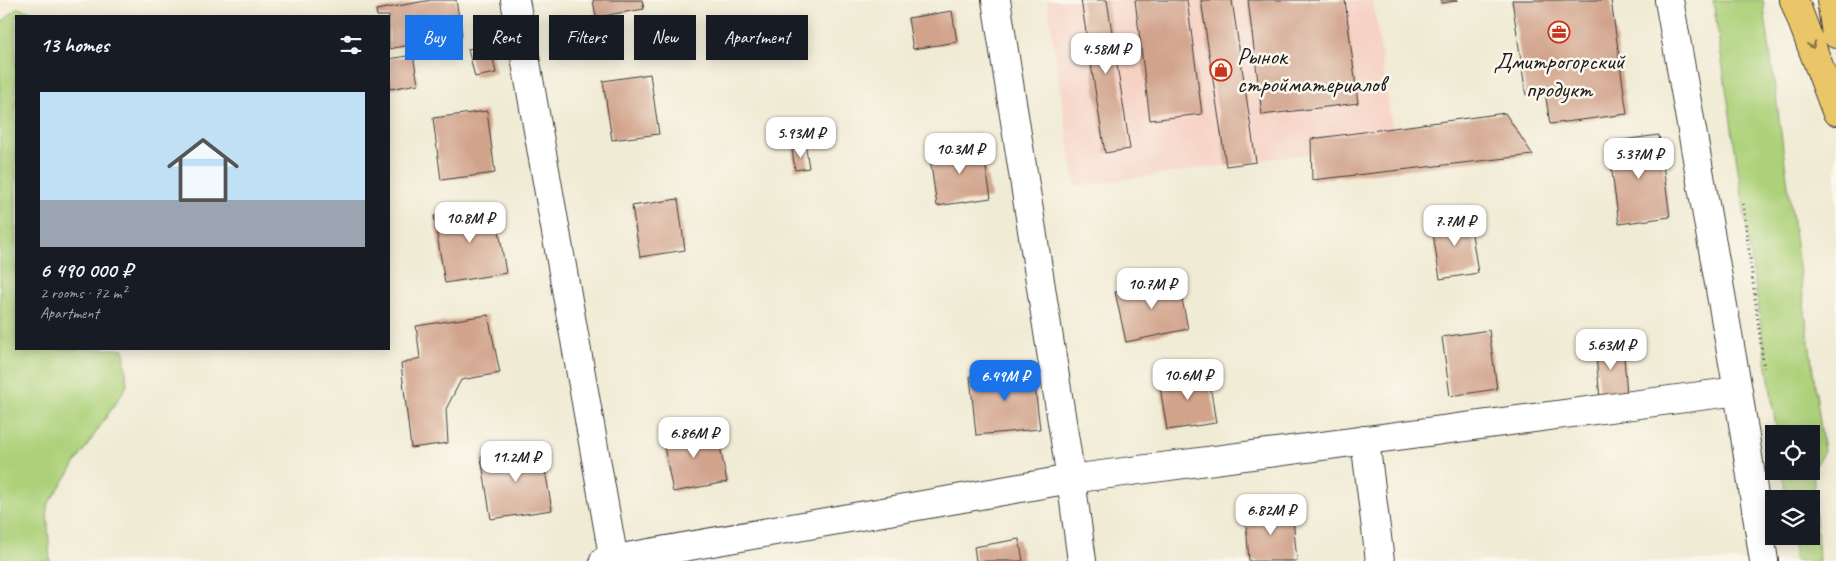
<!DOCTYPE html>
<meta charset="utf-8">
<style>
body{margin:0;font-family:Caveat,sans-serif;background:#242831;color:#f1f3f6;height:100vh;display:flex;flex-direction:column;font-size:19px;white-space:nowrap}
*{box-sizing:border-box;margin:0}
p{font-size:16px;color:#9ea1a6}
.icon{flex:none;width:28px;height:28px;fill:none;stroke:currentColor;stroke-width:2;stroke-linecap:round;stroke-linejoin:round}
.map{position:relative;flex:1;overflow:hidden}
.panel{position:absolute;left:15px;top:15px;width:375px;height:335px;display:flex;flex-direction:column;background:#171b24;border-radius:0px;box-shadow:0 2px 12px #0003}
.panel>*{flex:none}
.banner{position:absolute;left:405px;top:15px;width:475px;height:45px;display:flex;gap:10px}
.buttons{position:absolute;left:1765px;top:425px;display:grid;gap:10px}
.buttons a{display:grid;place-items:center;width:55px;height:55px;border-radius:0px;background:#171b24;box-shadow:0 2px 12px #0003;font-size:25px}
.price{position:absolute;translate:-50% -42px;padding:0 11px;border-radius:10px;background:#fff;color:#222;font-size:16px;line-height:32px;filter:drop-shadow(0 1px 2px #0008)}
.price::after{content:'';position:absolute;left:50%;top:30px;width:15px;height:11px;margin-left:-8px;background:inherit;clip-path:polygon(0 0,100% 0,50% 100%)}
.price.current{background:#1a73e8;color:#fff}
ul{padding:0;list-style:none}
li{display:grid;align-content:center;gap:10px;height:265px;padding:0 25px}
li+li{border-top:1px solid #363941}
li span{display:grid;place-items:center;height:155px;border-radius:0px;color:#555}
li>.icon{margin-inline-start:auto}
span .icon{width:90px;height:90px;fill:#fffc;stroke-width:1}
li b{font-size:21px}
h2{display:flex;justify-content:space-between;align-items:center;height:60px;padding:0 25px;font-size:21px}
.tag{padding:0 18px;border-radius:0px;background:#171b24;box-shadow:0 2px 12px #0003;font-size:18px;line-height:45px}
.tag.current{background:#1a73e8;color:#fff}
.map>svg:first-child{display:block}
.built{fill:#f6d2c5}
.green{fill:#add17a;stroke:#64764b}
.building{fill:#d1a38b}
.lines{fill:none;stroke-linecap:round;stroke-linejoin:round}
.minor-casing{stroke:#3c3b38;stroke-width:30}
.major-casing{stroke:#3c3b38;stroke-width:30}
.highway-casing{stroke:#3c3b38;stroke-width:30}
.path{stroke:#3c3b38;stroke-width:3;stroke-dasharray:1 4;stroke-linecap:butt}
.minor{stroke:#fff;stroke-width:28}
.major{stroke:#ebc669;stroke-width:28}
.highway{stroke:#ebc669;stroke-width:28}
.oneway{stroke:#847142}
.labels{text-anchor:middle;dominant-baseline:central;stroke-width:5;stroke-linejoin:round;paint-order:stroke}
.poi-label{font-size:24px;fill:#1c1c1c;stroke:#fbf7ec;text-anchor:start}
</style>
<div class="map">
<svg width="1836" height="561" viewBox="0 0 1836 561">
<rect width="100%" height="100%" fill="#fbf7ec"/>
<filter id="ink" filterUnits="userSpaceOnUse"><feTurbulence type="fractalNoise" baseFrequency=".02" numOctaves="2"/><feDisplacementMap in="SourceGraphic" scale="10" xChannelSelector="R" yChannelSelector="G"/><feConvolveMatrix kernelMatrix="1 2 1 2 8 2 1 2 1" color-interpolation-filters="sRGB"/></filter>
<filter id="wash" filterUnits="userSpaceOnUse"><feTurbulence type="fractalNoise" baseFrequency=".0096" numOctaves="4" result="noise"/><feDisplacementMap in="SourceGraphic" scale="20" xChannelSelector="R" yChannelSelector="G"/><feGaussianBlur stdDeviation="1.12" result="paint"/><feColorMatrix in="noise" values="0 0 0 0 0 0 0 0 0 0 0 0 0 0 0 0 0 1.4 0 .05"/><feComposite in="paint" operator="in"/></filter>
<g filter="url(#wash)">
<rect width="100%" height="100%" fill="#f0ebd4"/>
<path class="built" d="M1047,0H1373L1394,141L1075,187Z"/>
<g class="green">
<path d="M1713,0H1763L1824,452L1813,468L1819,561H1795L1792,536H1811V499H1786L1782,471H1811V434H1777Z"/>
<path d="M17,8L48,16H16V349H124L127,386L47,506L50,561H0V24Z"/>
</g>
<g id="blocks">
<g class="building">
<path d="M431,0H456L462,35L389,49V16H377L376,10Z"/>
<path d="M593,0H642L644,9L596,17Z"/>
<path d="M1081,0H1107L1130,149L1105,153Z"/>
<path d="M1135,0H1187L1202,114L1150,120Z"/>
<path d="M1201,0H1232L1256,162L1226,166Z"/>
<path d="M1248,0H1345L1358,103L1262,115Z"/>
<path d="M1441,0H1457V1L1441,3Z"/>
<path d="M1512,0H1611L1627,114L1550,124L1545,92L1526,95Z"/>
<path d="M952,11L957,42L913,49L908,18Z"/>
<path d="M490,45L496,73L475,77L468,49Z"/>
<path d="M413,55L418,84L390,89L389,59Z"/>
<path d="M650,74L659,134L612,140L603,81Z"/>
<path d="M487,111L495,173L441,180L433,118Z"/>
<path d="M1505,113L1533,155L1312,180L1311,139Z"/>
<path d="M1659,135L1670,217L1619,224L1608,142Z"/>
<path d="M982,144L991,198L937,206L929,152Z"/>
<path d="M806,148L809,168L795,170L792,150Z"/>
<path d="M678,199L685,250L640,257L632,206Z"/>
<path d="M495,206L506,273L445,283L434,216Z"/>
<path d="M1469,215L1478,273L1440,279L1431,221Z"/>
<path d="M1178,279L1188,329L1126,342L1115,292Z"/>
<path d="M488,315L500,373L461,380L446,409L448,443L411,448L401,364L420,358L416,326Z"/>
<path d="M1489,330L1497,389L1450,396L1442,337Z"/>
<path d="M1623,344L1627,395L1600,398L1595,346Z"/>
<path d="M1033,369L1040,429L976,435L970,376Z"/>
<path d="M1208,372L1216,423L1167,430L1159,380Z"/>
<path d="M716,426L727,482L673,492L662,436Z"/>
<path d="M541,447L552,510L491,519L481,457Z"/>
<path d="M1292,508L1297,561H1249L1245,512Z"/>
<path d="M1019,539L1023,561H976L974,547Z"/>
</g>
</g>
</g>
<g filter="url(#ink)">
<use href="#blocks" fill-opacity="0" stroke="#3c3b38" stroke-width="1"/>
<g class="lines">
<g class="minor-casing">
<g id="minor">
<path d="M515,0L614,561"/>
<path d="M996,0L1071,479L1082,561"/>
<path d="M1669,0L1738,391L1764,561"/>
<path d="M1365,440L1380,561"/>
<path d="M604,561L1071,479L1738,391"/>
</g>
</g>
<g class="major-casing">
<path id="major" d="M1794,0L1836,111"/>
</g>
<g class="highway-casing">
<path id="highway" d="M1831,0L1836,34"/>
</g>
<path class="path" d="M1743,204L1764,368"/>
<use href="#minor" class="minor"/>
<use href="#major" class="major"/>
<use href="#highway" class="highway"/>
</g>
<defs><path id="oneway-chevron" d="M-2-3.5L2.5 0L-2 3.5" fill="none" stroke-width="1.6" stroke-linecap="round" stroke-linejoin="round" transform="scale(1.25)"/></defs>
<use class="oneway" href="#oneway-chevron" transform="translate(1812 45) rotate(70)"/>
</g>
<defs>
<g id="office-ring" transform="scale(1.125)"><circle r="9.5" fill="#fbf7ec" stroke="#c8321e" stroke-width="1.5"/><path d="M-6-3h4V-5.5h4V-3h4V5H-6ZM-1-4.5V-3h2v-1.5ZM-6 0V1H6V0Z" fill="#c8321e"/></g>
<g id="shop-ring" transform="scale(1.125)"><circle r="9.5" fill="#fbf7ec" stroke="#c8321e" stroke-width="1.5"/><path d="M-5-2.5h2.3a2.7 3.5 0 0 1 5.4 0H5L5.5 6h-11ZM-1.5-2.5h3a1.5 2.3 0 0 0-3 0Z" fill="#c8321e"/></g>
</defs>
<g fill-rule="evenodd">
<use href="#office-ring" x="1559" y="32"/>
<use href="#shop-ring" x="1221" y="70"/>
</g>
<g class="labels">
<g class="poi-label">
<text x="1237" y="56">Рынок<tspan x="1237" dy="28">стройматериалов</tspan></text>
<text x="1559" y="61" text-anchor="middle">Дмитрогорский<tspan x="1559" dy="28">продукт</tspan></text>
</g>
</g>
</svg>
<div class="buttons">
<a><svg class="icon" aria-label="locate" viewBox="0 0 24 24"><circle cx="12" cy="12" r="6"/><path d="M12 2v4M12 18v4M2 12h4M18 12h4"/></svg></a>
<a><svg class="icon" aria-label="layers" viewBox="0 0 24 24"><path d="M12 4l9 5-9 5-9-5zM3 14l9 5 9-5"/></svg></a>
</div>
<b class="price" style="left:1106px;top:75px">4.58M ₽</b>
<b class="price" style="left:801px;top:159px">5.93M ₽</b>
<b class="price" style="left:960px;top:175px">10.3M ₽</b>
<b class="price" style="left:1639px;top:180px">5.37M ₽</b>
<b class="price" style="left:470px;top:244px">10.8M ₽</b>
<b class="price" style="left:1455px;top:247px">7.7M ₽</b>
<b class="price" style="left:1152px;top:310px">10.7M ₽</b>
<b class="price" style="left:1611px;top:371px">5.63M ₽</b>
<b class="price" style="left:1188px;top:401px">10.6M ₽</b>
<b class="price current" style="left:1005px;top:402px">6.49M ₽</b>
<b class="price" style="left:694px;top:459px">6.86M ₽</b>
<b class="price" style="left:516px;top:483px">11.2M ₽</b>
<b class="price" style="left:1271px;top:536px">6.82M ₽</b>
<div class="banner">
<a class="tag current">Buy</a>
<a class="tag">Rent</a>
<a class="tag">Filters</a>
<a class="tag">New</a>
<a class="tag">Apartment</a>
</div>
<section class="panel">
<h2>13 homes<svg class="icon" aria-label="filters" viewBox="0 0 24 24"><path d="M4 7h16M4 17h16"/><circle cx="9" cy="7" r="2"/><circle cx="15" cy="17" r="2"/></svg></h2>
<ul>
<li><span style="background:linear-gradient(#bfe0f5 70%,#9aa5b1 0)"><svg class="icon" aria-label="home" viewBox="0 0 24 24"><path d="M3 11l9-7 9 7M6 9v11h12V9"/></svg></span><div><b>6 490 000 ₽</b><p>2 rooms · 72 m²</p><p>Apartment</p></div></li>
</ul>
</section>
</div>
